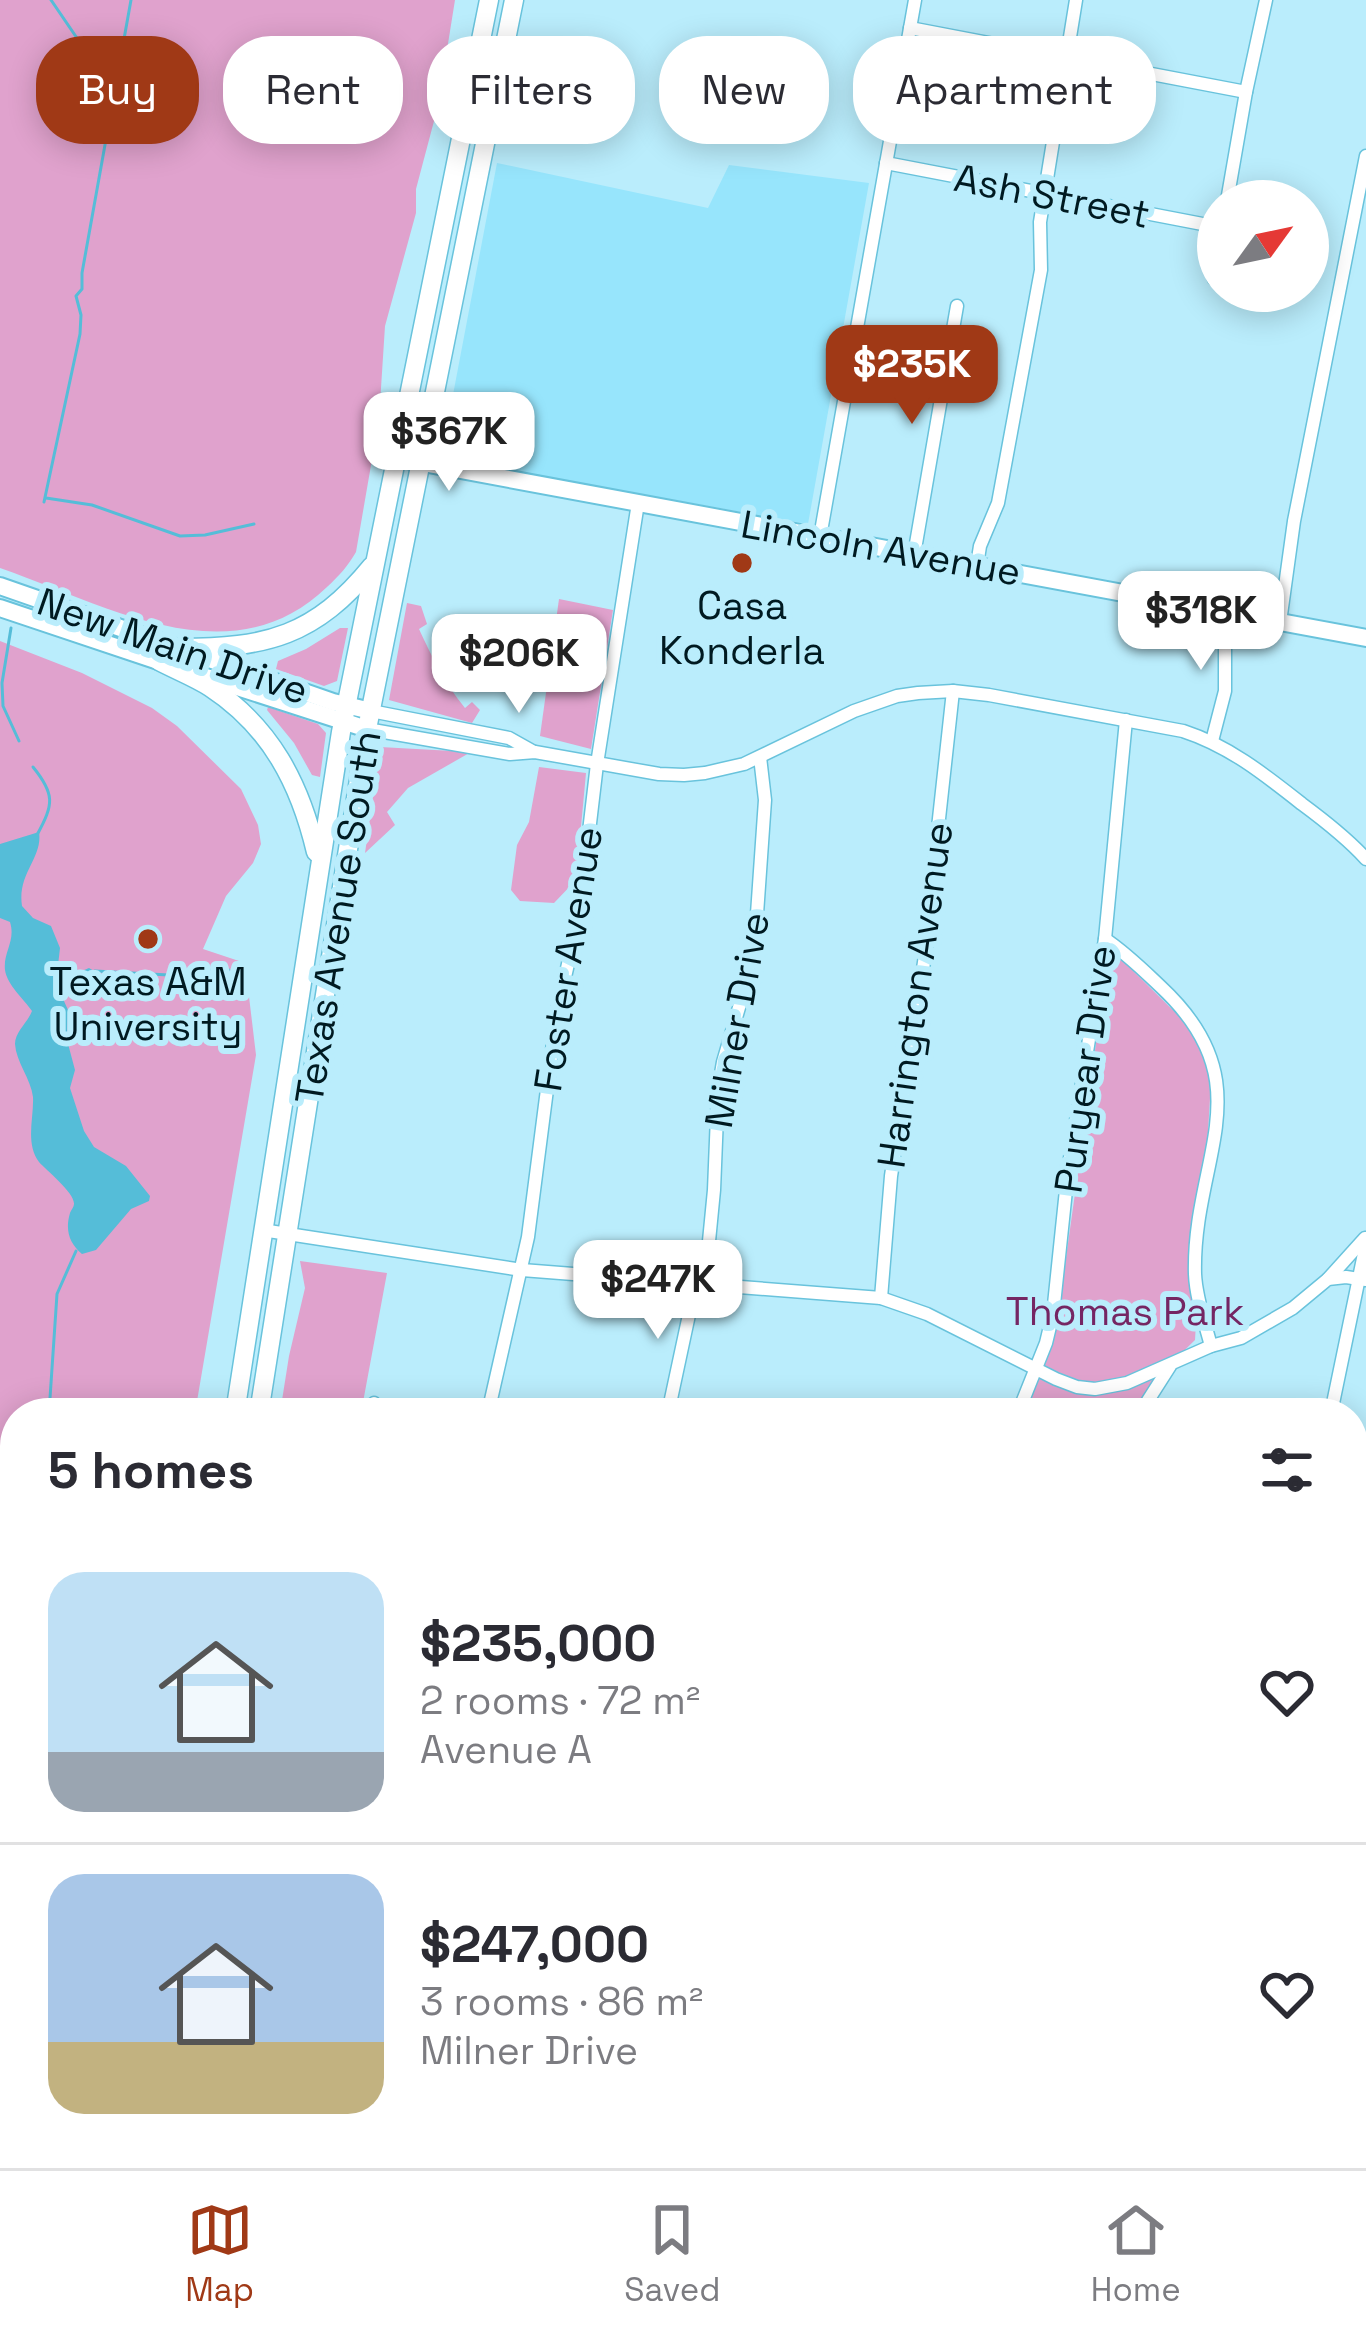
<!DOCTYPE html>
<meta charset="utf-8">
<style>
body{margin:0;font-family:"Space Grotesk",sans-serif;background:#f7f7f7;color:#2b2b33;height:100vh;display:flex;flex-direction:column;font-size:45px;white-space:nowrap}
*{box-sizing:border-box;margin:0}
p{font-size:39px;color:#7c7c81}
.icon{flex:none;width:66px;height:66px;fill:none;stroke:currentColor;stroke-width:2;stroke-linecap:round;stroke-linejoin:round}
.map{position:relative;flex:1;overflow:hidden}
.sheet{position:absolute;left:0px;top:1398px;width:1368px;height:771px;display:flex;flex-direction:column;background:#fff;border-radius:48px 48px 0 0;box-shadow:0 6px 30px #0003}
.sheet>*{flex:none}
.hud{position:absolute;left:36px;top:36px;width:1296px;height:108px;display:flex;gap:24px}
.needle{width:78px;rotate:57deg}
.controls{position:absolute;left:1197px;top:180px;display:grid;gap:24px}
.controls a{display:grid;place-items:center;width:132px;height:132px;border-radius:50%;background:#fff;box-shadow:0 6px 30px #0003;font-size:60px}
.price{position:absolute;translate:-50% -102px;padding:0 27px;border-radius:24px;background:#fff;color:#222;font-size:39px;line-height:78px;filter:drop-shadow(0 3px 6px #0008)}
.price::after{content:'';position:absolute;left:50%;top:72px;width:36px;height:27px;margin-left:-18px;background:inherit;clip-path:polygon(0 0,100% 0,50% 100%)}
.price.selected{background:#a03916;color:#fff}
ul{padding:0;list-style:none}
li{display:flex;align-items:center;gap:36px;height:300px;padding:0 48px}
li+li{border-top:3px solid #e1e1e2}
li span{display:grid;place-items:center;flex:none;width:336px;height:240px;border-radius:36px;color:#555}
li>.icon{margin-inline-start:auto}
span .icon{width:144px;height:144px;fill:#fffc;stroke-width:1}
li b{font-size:51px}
h2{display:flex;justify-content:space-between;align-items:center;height:144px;padding:0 48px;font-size:51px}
.chip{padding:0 42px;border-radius:48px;background:#fff;box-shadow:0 6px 30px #0003;font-size:42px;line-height:108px}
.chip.selected{background:#a03916;color:#fff}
.tabs{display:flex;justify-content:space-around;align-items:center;height:168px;border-top:3px solid #e1e1e2;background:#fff;font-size:33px;color:#7c7c81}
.tabs a{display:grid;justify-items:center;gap:6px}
.tabs .selected{color:#a03916}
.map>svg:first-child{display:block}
.built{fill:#97e5fc}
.green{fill:#e0a2cd}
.water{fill:#55bdd8}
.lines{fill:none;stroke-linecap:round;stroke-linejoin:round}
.stream{stroke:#55bdd8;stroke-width:3}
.street-casing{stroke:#69c3dc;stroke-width:15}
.secondary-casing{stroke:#69c3dc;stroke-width:20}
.primary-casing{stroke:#69c3dc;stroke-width:21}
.street{stroke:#fff;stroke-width:12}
.secondary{stroke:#fff;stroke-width:16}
.primary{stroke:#fff;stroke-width:18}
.poi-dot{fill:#a03916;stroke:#baedfc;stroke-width:4.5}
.labels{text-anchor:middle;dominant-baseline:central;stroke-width:12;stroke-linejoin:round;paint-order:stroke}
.street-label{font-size:39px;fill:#001a21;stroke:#baedfc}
.poi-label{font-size:39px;fill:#001a21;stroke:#baedfc}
.park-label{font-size:39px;fill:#752663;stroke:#baedfc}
</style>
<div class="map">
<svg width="1366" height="2168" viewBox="0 0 1366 2168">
<rect width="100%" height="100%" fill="#baedfc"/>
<g class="built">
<path d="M497,163L708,208L729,165L869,183L808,524L441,458Z"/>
<path d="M0,1908L15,1910V2154H97L95,2168H0Z"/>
<path d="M157,2154H284L282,2168H154Z"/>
</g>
<g class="green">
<path d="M0,0H455L438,106L416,189V213L385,326L379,419L356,552C348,566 339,576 327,587C231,680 104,604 0,568Z"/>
<path d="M559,599L613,610L591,749L540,736Z"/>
<path d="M407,603L421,606L427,624L419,629C432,657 445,684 465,708L472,702L480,710L472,723L389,700Z"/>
<path d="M340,628H348L337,681L324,686L276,669L278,661L306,649Z"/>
<path d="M0,641L82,673L152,708L177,726L241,789L258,825L261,844L253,863L226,896L203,949L245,963L256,1055L195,1413H15V1846H0Z"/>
<path d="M268,707L318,724L326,733L320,777L312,775L294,743L267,710Z"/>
<path d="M380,747L471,752L408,788L387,812L395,825L365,853Z"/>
<path d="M539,767L586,773L576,880L554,903L520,901L511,890L517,845L529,822Z"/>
<path d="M1113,957H1119L1189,1026L1199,1043L1211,1082L1208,1132L1190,1284L1196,1322L1195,1340L1156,1378L1134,1413H1022L1057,1322L1107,965Z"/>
<path d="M300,1261L387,1273L361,1413H280L289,1356L305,1288Z"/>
</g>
<path class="water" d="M39,832C43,858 17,873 22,906L33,918L51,926L60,948L57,974H64L70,968L82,971L89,968L94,971L56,983L68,1010L67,1040L75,1070L70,1088L84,1131L94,1147L126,1166L150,1196L149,1201L131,1209L96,1250L82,1254C69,1243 65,1230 70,1213C71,1210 74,1207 74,1204C75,1193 46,1170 39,1162C25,1143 34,1118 33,1097C31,1079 16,1062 15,1044C15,1032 28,1022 32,1011C24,999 7,985 5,970C3,952 16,941 10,922L0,918V844Z"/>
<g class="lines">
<g class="stream">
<path d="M51,0L111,88"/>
<path d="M46,498L92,505L180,536L205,535L254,524"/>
<path d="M44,502L80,334L81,315L76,296L82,289V273L131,0"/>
<path d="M11,628L2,683L3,706L19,741"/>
<path d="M33,767C55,794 54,804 37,835"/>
<path d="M95,971L187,976L199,970H229"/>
<path d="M49,1413L57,1294L76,1251"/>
<path d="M0,1853L15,1838"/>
</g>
<g class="street-casing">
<g id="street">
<path d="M910,28L1246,92"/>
<path d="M886,163L1218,227"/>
<path d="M1227,201L1246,92L1266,0"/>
<path d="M1214,279L1218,256"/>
<path d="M820,537L915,0"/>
<path d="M914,555L957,306"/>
<path d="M977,565L980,546L998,503L1041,270L1040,222L1076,0"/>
<path d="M1280,622L1294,521L1366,156"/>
<path d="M371,711L509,738L534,752"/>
<path d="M367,729L510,754L535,752L659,774L684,775L705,773L744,764L854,711L897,696L918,693L953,691L989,695L1183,731C1229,746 1264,774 1302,804C1325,821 1347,838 1366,859"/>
<path d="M1212,741L1225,691V613"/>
<path d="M1105,939C1126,953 1143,970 1161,987C1266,1085 1192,1158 1195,1274C1196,1298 1205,1323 1211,1346"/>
<path d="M262,1230L522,1270L881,1298L927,1314L1056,1379L1077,1387L1095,1389L1127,1383L1211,1346L1241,1338L1293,1308L1328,1279L1346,1277L1366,1280"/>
<path d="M1328,1279L1365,1238"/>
<path d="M705,1282L714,1190L718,1091L723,1062L745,987L757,914L765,800L760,757"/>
<path d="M881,1298L891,1176L931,917L936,846L953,691"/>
<path d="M371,1413L374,1403"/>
<path d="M488,1413L528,1237L557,1012L579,916L597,764L638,503"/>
<path d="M668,1413L696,1282"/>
<path d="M1018,1413L1046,1343L1053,1314L1068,1171L1105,939L1126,720"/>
<path d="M1140,1413L1170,1366"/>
<path d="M1331,1413L1366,1244"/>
<path d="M1353,1935L1366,1940"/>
<path d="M391,2154L464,2168"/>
<path d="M779,2168L782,2154"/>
</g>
</g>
<g class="secondary-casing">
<g id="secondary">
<path d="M396,458L1366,638"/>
<path d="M0,586L333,702L371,711"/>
<path d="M0,608L170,665"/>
<path d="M194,673L367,729"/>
<path d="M0,1872L15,1876"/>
<path d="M0,1891L15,1894"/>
<path d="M668,2168L671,2154"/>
<path d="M687,2168L690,2154"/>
</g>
</g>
<g class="primary-casing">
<g id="primary">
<path d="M179,648C267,648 315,636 372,566"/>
<path d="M159,661C176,670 194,677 210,687C271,727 300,784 316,852"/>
<path d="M235,1413L341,732L489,0"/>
<path d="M259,1413L367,729L514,0"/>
<path d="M117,2168L119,2154"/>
<path d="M142,2168L145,2154"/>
</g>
</g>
<use href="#street" class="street"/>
<use href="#secondary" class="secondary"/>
<use href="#primary" class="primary"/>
</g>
<g class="poi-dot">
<circle cx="742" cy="563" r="12"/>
<circle cx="148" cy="939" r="12"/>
</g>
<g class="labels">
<g class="street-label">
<text transform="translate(1052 196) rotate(11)">Ash Street</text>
<text transform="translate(881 548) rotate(10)">Lincoln Avenue</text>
<text transform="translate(173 646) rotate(19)">New Main Drive</text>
<text transform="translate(338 917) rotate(-81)">Texas Avenue South</text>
<text transform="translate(568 959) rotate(-81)">Foster Avenue</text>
<text transform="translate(915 995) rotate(-82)">Harrington Avenue</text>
<text transform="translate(737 1020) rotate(-80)">Milner Drive</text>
<text transform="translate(1085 1069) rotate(-82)">Puryear Drive</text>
</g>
<g class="poi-label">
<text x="742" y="605">Casa<tspan x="742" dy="45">Konderla</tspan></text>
<text x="148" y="981">Texas A&amp;M<tspan x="148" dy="45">University</tspan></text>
</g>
<g class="park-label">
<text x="1125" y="1311">Thomas Park</text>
</g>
</g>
</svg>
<div class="controls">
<a><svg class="needle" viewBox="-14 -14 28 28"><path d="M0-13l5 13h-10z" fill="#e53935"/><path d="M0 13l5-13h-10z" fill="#7c7c81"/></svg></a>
</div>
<b class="price selected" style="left:912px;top:427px">$235K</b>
<b class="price" style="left:449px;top:494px">$367K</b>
<b class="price" style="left:1201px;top:673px">$318K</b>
<b class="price" style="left:519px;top:716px">$206K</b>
<b class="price" style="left:658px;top:1342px">$247K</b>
<div class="hud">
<a class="chip selected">Buy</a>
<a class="chip">Rent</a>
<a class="chip">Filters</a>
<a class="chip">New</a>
<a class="chip">Apartment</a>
</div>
<section class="sheet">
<h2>5 homes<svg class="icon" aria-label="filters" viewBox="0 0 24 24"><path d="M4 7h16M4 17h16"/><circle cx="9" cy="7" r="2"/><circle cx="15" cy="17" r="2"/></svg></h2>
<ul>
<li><span style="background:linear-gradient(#bfe0f5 75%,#9aa5b1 0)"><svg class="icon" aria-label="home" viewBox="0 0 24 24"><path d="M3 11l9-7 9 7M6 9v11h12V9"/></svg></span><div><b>$235,000</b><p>2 rooms · 72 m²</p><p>Avenue A</p></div><svg class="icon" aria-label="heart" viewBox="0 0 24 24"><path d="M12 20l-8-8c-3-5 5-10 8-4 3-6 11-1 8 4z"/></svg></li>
<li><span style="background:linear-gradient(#a9c7e8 70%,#c2b280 0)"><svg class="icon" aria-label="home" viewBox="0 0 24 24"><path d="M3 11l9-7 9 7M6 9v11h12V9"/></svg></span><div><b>$247,000</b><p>3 rooms · 86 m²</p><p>Milner Drive</p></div><svg class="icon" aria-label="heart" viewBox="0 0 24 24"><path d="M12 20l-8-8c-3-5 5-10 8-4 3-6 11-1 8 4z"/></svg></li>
</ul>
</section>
</div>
<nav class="tabs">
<a class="selected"><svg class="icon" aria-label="map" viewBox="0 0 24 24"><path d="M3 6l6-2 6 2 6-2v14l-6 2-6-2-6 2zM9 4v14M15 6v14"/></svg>Map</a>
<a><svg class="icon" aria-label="saved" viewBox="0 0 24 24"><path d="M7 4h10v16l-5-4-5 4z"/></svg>Saved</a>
<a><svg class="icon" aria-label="home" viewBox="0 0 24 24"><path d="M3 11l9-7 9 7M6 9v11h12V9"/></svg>Home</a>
</nav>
